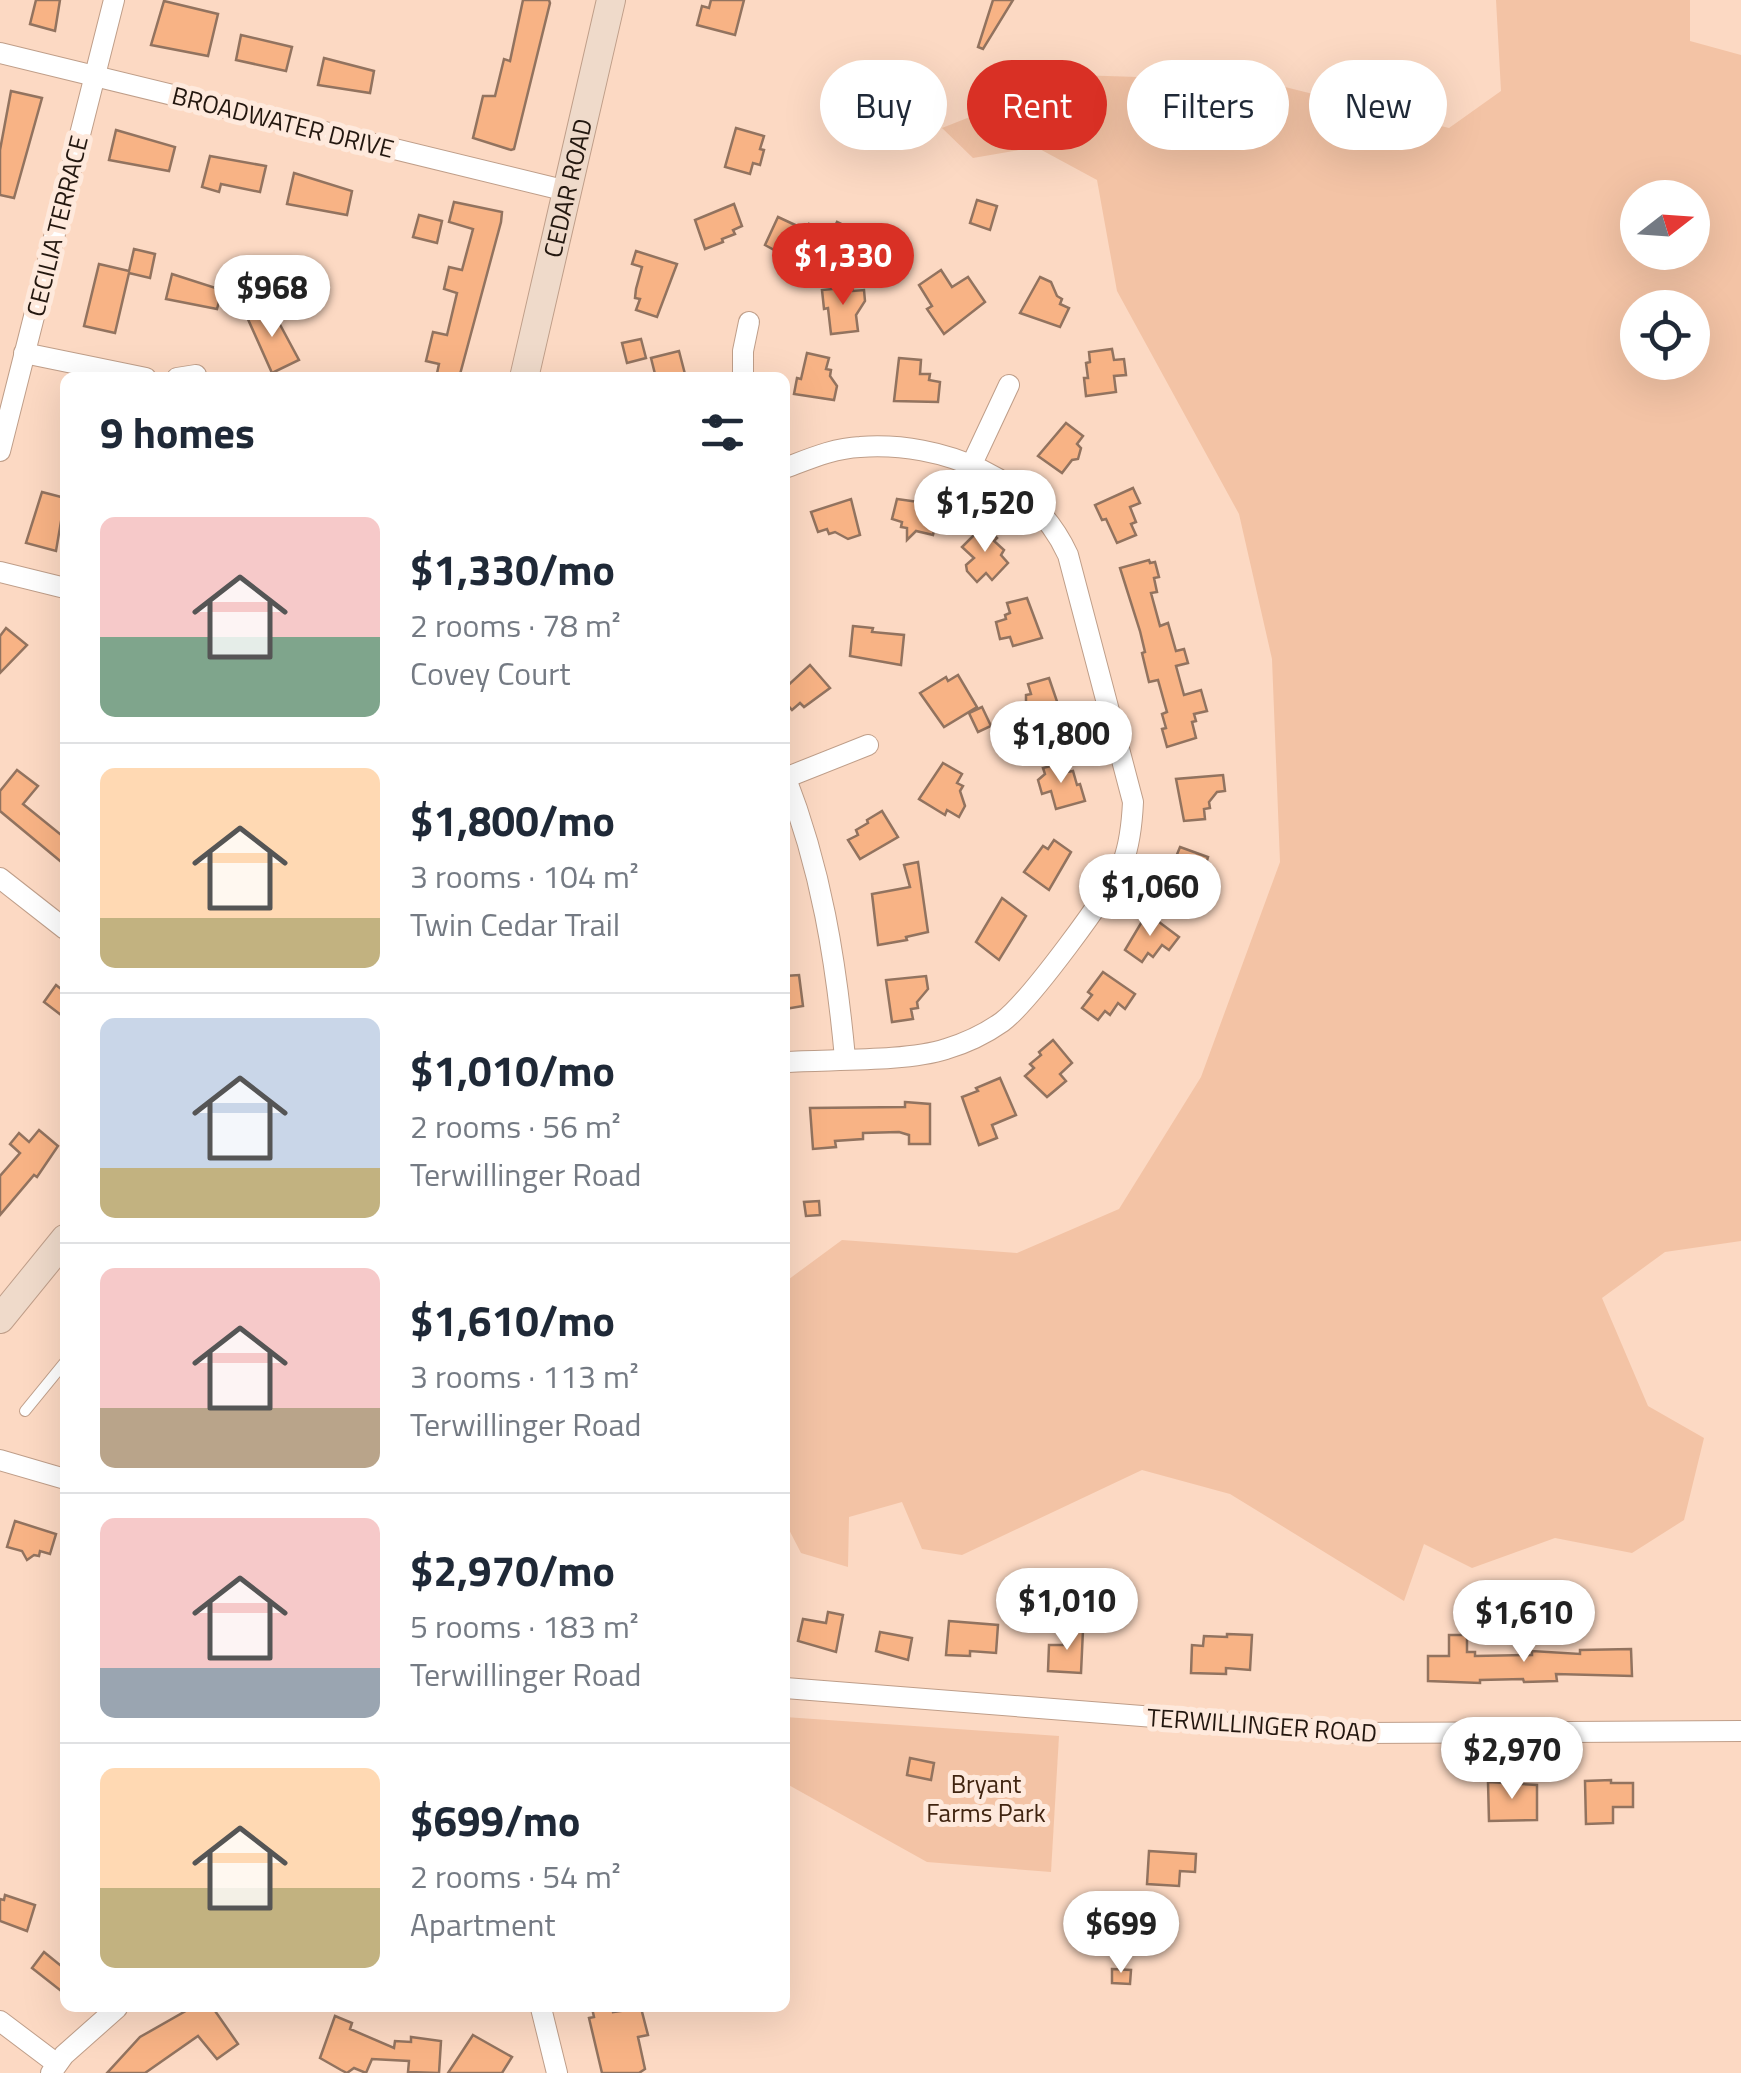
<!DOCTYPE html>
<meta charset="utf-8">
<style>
body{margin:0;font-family:"Titillium Web",sans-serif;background:#f6f6f7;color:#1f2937;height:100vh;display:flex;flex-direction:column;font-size:38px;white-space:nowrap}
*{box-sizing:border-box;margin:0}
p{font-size:32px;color:#747a83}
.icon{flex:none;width:55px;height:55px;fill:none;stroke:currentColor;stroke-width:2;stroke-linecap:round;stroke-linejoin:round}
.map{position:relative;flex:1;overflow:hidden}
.details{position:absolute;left:60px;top:372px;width:730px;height:1640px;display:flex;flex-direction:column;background:#fff;border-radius:15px;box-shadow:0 10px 40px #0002}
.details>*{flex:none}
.banner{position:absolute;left:820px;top:60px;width:770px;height:90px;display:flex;gap:20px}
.needle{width:65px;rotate:73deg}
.buttons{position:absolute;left:1620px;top:180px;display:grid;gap:20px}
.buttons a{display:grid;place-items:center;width:90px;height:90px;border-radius:50%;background:#fff;box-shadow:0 10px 40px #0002;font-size:50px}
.price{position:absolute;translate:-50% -85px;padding:0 22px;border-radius:35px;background:#fff;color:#222;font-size:32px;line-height:65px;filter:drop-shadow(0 2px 5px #0008)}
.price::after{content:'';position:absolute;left:50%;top:60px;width:30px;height:22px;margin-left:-15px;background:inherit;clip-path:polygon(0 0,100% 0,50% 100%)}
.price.on{background:#d93025;color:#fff}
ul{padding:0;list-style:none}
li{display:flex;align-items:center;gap:30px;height:250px;padding:0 40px}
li+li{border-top:2px solid #e0e1e3}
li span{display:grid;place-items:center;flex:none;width:280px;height:200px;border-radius:15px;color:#555}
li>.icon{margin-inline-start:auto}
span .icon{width:120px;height:120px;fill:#fffc;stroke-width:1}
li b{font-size:42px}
h2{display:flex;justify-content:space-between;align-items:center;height:120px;padding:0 40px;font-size:42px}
.chip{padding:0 35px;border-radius:45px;background:#fff;box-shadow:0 10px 40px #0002;font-size:35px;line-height:90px}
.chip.on{background:#d93025;color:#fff}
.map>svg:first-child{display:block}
.green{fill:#f3c3a5;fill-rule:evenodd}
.building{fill:#f8b385;stroke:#92735f;stroke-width:2.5}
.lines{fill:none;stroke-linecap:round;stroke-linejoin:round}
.lane-casing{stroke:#bf9e89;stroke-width:12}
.street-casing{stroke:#bf9e89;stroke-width:22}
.secondary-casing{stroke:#bf9e89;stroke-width:30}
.lane{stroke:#fff;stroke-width:10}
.street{stroke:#fff;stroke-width:20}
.secondary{stroke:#efdaca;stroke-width:28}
.labels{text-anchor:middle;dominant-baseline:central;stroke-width:10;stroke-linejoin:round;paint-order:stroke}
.street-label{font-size:25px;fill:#23170f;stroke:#fee9dc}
.park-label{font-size:25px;fill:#402410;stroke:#fee9dc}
</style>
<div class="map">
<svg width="1741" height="2073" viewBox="0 0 1741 2073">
<rect width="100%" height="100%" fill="#fcd9c3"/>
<g class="green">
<path d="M1496,0H1690V41L1741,55V1241L1665,1252L1602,1298L1648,1406L1704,1438L1684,1520L1632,1553L1555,1538L1472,1568L1424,1544L1404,1601L1230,1494L1142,1470L962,1555L922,1549L902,1502L849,1517L848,1567L801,1553L785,1522V1282L842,1240L1017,1253L1119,1209L1201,1077L1280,862L1272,659L1239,514L1117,291L1097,180L1036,147L973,158L942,128L1076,75L1261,81L1449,128L1501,91ZM1638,198H1692V252H1638ZM1638,308H1692V362H1638Z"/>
<path d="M785,1717L1059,1736L1051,1872L927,1862L785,1783Z"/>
</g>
<g class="building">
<path d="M36,0H60L55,31L30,24Z"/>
<path d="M523,0H549L550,3L514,149L511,150L473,138L483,96H495L504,59L510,61Z"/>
<path d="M711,0H744L735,35L697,25L702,6L709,8Z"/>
<path d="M993,0H1013L983,49L978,47Z"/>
<path d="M164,1L218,14L208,56L151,45Z"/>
<path d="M241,35L292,47L286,71L236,60Z"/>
<path d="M324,58L374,71L370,93L318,85Z"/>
<path d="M11,91L42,98L14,198L0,195V150Z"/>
<path d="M736,128L764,136L760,149L764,150L760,165L753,163L750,174L725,167Z"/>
<path d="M116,130L175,147L169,171L109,160Z"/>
<path d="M210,156L266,166L260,192L221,184L219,192L202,187Z"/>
<path d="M294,173L352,191L347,215L287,204Z"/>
<path d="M977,200L997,206L990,230L970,223Z"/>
<path d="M454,202L502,212L501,222L459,378H436L439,364L426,361L433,332L447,335L457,293L444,289L449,267L462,270L473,229L449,222Z"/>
<path d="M734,204L742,226L733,230L735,234L722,239L723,242L705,249L695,220Z"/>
<path d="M419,215L442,221L437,243L413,237Z"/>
<path d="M778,217L806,230L809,224L828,233L811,270L765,245Z"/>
<path d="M837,222L856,231L848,248L829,239Z"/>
<path d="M134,249L155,254L150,278L129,273L115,333L84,326L99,264L129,271Z"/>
<path d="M636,251L677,264L657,317L636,310L640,299L635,298L636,289L642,267L632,264Z"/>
<path d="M941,270L952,287L968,277L985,302L944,334L927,309L932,306L919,285Z"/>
<path d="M172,274L222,290L217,309L166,299Z"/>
<path d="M1040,277L1051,282L1057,296L1062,299L1060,304L1069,308L1060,327L1020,313Z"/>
<path d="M852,287L853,291L864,290L865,301L856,315L858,331L831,334L828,308L824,309L822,290Z"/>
<path d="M270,306L299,360L272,373L247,317Z"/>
<path d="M641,339L646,358L627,363L622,343Z"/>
<path d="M1112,349L1114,360L1124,359L1126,375L1114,376L1116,392L1086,396L1084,378H1088L1086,363L1090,362L1089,352Z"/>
<path d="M679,351L686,378H656L651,358Z"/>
<path d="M807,353L829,358L826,369L831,370L830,376L837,386L834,400L794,394L797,378L801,379Z"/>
<path d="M899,358L921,360L920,374H930L929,380L940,382L938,402L894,401Z"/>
<path d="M1066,423L1083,436L1077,444L1081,448L1078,459L1072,460L1062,473L1038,456Z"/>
<path d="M1133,488L1140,503L1130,507L1136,522L1131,524L1136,535L1117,543L1106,519L1102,520L1095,505Z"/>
<path d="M42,492L65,498L56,551L26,543Z"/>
<path d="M851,499L860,535L848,539L835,532L829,534L827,529L818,532L811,512Z"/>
<path d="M897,499L940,505L933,535L916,531L907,540V528L901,527L902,522L892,519Z"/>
<path d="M984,525L997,538L994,541L1004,550L1001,555L1008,563L992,580L986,573L977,582L967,571L966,565L974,558L962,547Z"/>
<path d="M1149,560L1150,563L1155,562L1159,577L1154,578L1157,592L1151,593L1160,626L1168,623L1176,651L1184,649L1188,663L1176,666L1184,695L1201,690L1207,711L1194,714L1196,721L1192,722L1196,738L1167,747L1162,729L1166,728L1162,714L1167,712L1158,680L1149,682L1142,653L1145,652L1140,631L1120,568Z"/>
<path d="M1027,598L1042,638L1013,646L1010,637L1000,639L996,622L1006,619L1005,615L1010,613L1007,603Z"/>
<path d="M853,626L873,628L872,632L904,635L901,665L850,656Z"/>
<path d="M6,628L27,645L0,673V636Z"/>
<path d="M810,665L830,688L804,707L800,703L792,710L785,702V688Z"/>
<path d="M958,675L977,707L944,727L920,693L946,677L948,681Z"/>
<path d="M1049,678L1063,719L1034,726L1026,703V695L1031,694L1028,684Z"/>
<path d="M982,707L991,726L978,732L969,713Z"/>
<path d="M1065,762L1067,772L1073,771L1077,785L1080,784L1085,801L1056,809L1051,791L1042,794L1038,780L1045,774L1043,768Z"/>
<path d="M943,763L962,774L957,783L963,786L960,791L965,806L959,817L947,810L945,815L919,799Z"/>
<path d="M17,770L38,786L23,804L65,838V865L0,811V791Z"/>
<path d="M1223,775L1225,791L1217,792L1209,802L1210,808L1204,809L1205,819L1184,821L1176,779Z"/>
<path d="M882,811L898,837L860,859L848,840L858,835L856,830L868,823L867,820Z"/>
<path d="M1054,840L1071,852L1049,890L1024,872L1043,846L1048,849Z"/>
<path d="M1180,847L1208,857L1203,874L1206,879L1195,908L1160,896Z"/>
<path d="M918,862L928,932L906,937L907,940L878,945L872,894L910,887L904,865Z"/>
<path d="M1002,898L1026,916L999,960L976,942Z"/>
<path d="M1147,913L1179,937L1169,950L1162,945L1153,957L1148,953L1142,962L1125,950Z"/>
<path d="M1103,972L1135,994L1125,1009L1118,1003L1110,1015L1105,1011L1098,1020L1082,1008L1092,995L1088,992Z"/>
<path d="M799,975L803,1006L785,1009V976Z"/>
<path d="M926,976L928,989L917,1002L918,1008L911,1009L913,1019L892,1022L886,980Z"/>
<path d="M56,985L65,992V1018L44,1002Z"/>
<path d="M1053,1040L1072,1063L1060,1074L1066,1081L1047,1097L1025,1076L1034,1068L1030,1064L1041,1055L1039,1052Z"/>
<path d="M1000,1078L1016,1115L992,1125L997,1138L979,1145L962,1097L978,1091L976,1088Z"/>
<path d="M905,1102L930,1104V1144H909V1135L899,1132L863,1133V1139L835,1141L836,1147L813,1149L810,1108L905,1107Z"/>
<path d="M39,1130L58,1146L37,1177L34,1175L0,1215V1176L20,1153L10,1144L19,1133L29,1142Z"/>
<path d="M819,1201L820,1215L806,1216L804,1202Z"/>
<path d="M15,1521L56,1534L50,1554L40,1551L39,1556L34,1555L27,1560L22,1551L7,1547Z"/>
<path d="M828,1612L843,1615L836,1652L798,1641L803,1619L826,1623Z"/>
<path d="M949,1621L998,1625L996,1653L970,1651V1656L946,1655Z"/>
<path d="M1064,1630H1083L1081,1673L1048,1671L1049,1645H1064Z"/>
<path d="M880,1632L912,1638L908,1660L876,1651Z"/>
<path d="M1227,1634L1252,1635L1250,1670L1226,1668V1674L1191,1673L1192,1645L1203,1646L1204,1636L1227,1637Z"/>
<path d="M1449,1635H1467V1652H1475V1656L1532,1655V1651L1580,1654V1650L1631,1649L1632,1676L1556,1674L1557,1681L1524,1682L1523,1679L1480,1680V1683L1428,1681V1656H1449Z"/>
<path d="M910,1758L934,1763L931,1780L907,1775Z"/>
<path d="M1611,1780V1783H1633V1807H1613V1823L1586,1824L1585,1781Z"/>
<path d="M1488,1782L1537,1785V1820L1489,1821Z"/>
<path d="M1149,1851L1196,1854L1195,1872L1180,1871L1179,1886L1147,1884Z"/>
<path d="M5,1895L35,1905L27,1931L0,1921V1899L4,1900Z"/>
<path d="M44,1952L65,1969V1994L32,1968Z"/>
<path d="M1112,1969L1131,1970L1130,1984L1112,1983Z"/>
<path d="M191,2008H213L238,2044L217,2059L198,2036L145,2073H107L140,2037Z"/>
<path d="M592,2008H612L613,2012L641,2008L648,2035L638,2037L645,2069L639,2073H602L589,2018L594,2017Z"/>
<path d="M335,2016L352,2023L350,2029L394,2048L395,2041L411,2042V2037L441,2041L439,2073L408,2072L409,2061L372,2059L366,2073L354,2068L347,2073L341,2070L320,2058Z"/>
<path d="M473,2035L512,2057L502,2073H448Z"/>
</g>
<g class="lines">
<g class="lane-casing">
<path id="lane" d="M25,1411L65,1362"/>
</g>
<g class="street-casing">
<g id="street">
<path d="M0,53L567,191"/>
<path d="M24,353L146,378"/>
<path d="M177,378L196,375"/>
<path d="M743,378V351L749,322"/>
<path d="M0,451L114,0"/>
<path d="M971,466L1009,385"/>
<path d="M785,468C809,459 834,448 860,447C942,441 1033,478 1068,555L1133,802C1132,823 1130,843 1123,862C1110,893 1028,1003 1002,1022C985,1034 966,1043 946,1049C906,1062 830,1059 785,1062"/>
<path d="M0,572L65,588"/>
<path d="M785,776C821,868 836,960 845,1058"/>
<path d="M785,778L868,745"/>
<path d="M0,878L65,929"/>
<path d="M0,1460L65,1479"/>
<path d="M785,1688L1359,1733L1741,1731"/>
<path d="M541,2008L557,2073"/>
<path d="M0,2021L57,2064"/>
<path d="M51,2073L64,2055L117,2008"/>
</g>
</g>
<g class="secondary-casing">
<g id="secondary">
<path id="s1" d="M524,378L611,0"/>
<path d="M0,1319L65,1239"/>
</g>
</g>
<use href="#lane" class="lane"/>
<use href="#street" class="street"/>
<use href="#secondary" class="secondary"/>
</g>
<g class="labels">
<g class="street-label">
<text transform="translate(283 122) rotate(14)">BROADWATER DRIVE</text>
<text stroke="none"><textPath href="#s1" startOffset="195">CEDAR ROAD</textPath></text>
<text transform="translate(57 226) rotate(-76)">CECILIA TERRACE</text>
<text transform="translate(1262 1725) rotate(4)">TERWILLINGER ROAD</text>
</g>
<g class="park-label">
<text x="986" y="1784">Bryant<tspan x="986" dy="29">Farms Park</tspan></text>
</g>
</g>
</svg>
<div class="buttons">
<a><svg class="needle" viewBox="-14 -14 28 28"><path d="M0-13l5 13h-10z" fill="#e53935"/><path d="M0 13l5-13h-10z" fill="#747a83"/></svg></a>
<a><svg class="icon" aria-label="locate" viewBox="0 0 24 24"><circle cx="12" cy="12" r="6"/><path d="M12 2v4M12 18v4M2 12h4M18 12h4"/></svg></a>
</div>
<b class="price on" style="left:843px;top:308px">$1,330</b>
<b class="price" style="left:272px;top:340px">$968</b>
<b class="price" style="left:985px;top:555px">$1,520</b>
<b class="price" style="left:1061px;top:786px">$1,800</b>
<b class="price" style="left:1150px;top:939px">$1,060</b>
<b class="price" style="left:1067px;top:1653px">$1,010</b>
<b class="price" style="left:1524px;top:1665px">$1,610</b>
<b class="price" style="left:1512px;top:1802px">$2,970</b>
<b class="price" style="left:1121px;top:1976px">$699</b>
<div class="banner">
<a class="chip">Buy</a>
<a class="chip on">Rent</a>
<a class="chip">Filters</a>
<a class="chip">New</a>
</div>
<section class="details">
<h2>9 homes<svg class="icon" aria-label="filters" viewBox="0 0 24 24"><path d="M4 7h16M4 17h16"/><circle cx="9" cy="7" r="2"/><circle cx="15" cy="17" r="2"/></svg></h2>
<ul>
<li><span style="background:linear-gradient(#f6c9c9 60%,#7fa58c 0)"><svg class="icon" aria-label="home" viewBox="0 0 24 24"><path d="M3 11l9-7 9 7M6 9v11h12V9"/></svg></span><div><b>$1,330/mo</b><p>2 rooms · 78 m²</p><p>Covey Court</p></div></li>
<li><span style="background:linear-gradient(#ffd9b3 75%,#c2b280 0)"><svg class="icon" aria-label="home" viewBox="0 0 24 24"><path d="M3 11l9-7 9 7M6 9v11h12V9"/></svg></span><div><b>$1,800/mo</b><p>3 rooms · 104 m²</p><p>Twin Cedar Trail</p></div></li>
<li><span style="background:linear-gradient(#c9d6e8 75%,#c2b280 0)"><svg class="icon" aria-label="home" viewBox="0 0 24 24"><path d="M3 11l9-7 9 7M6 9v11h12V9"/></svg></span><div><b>$1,010/mo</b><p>2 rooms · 56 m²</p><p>Terwillinger Road</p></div></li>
<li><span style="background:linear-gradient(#f6c9c9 70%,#b9a48a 0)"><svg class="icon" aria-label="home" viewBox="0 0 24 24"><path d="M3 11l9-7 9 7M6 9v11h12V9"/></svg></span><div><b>$1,610/mo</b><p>3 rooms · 113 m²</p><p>Terwillinger Road</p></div></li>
<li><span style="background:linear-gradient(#f6c9c9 75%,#9aa5b1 0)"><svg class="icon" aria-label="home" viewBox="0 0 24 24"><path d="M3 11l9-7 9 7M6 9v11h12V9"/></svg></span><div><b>$2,970/mo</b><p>5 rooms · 183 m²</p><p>Terwillinger Road</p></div></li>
<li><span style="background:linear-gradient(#ffd9b3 60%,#c2b280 0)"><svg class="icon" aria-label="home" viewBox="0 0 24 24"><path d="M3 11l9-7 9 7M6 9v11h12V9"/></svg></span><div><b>$699/mo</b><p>2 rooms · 54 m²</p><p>Apartment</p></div></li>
</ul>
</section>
</div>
